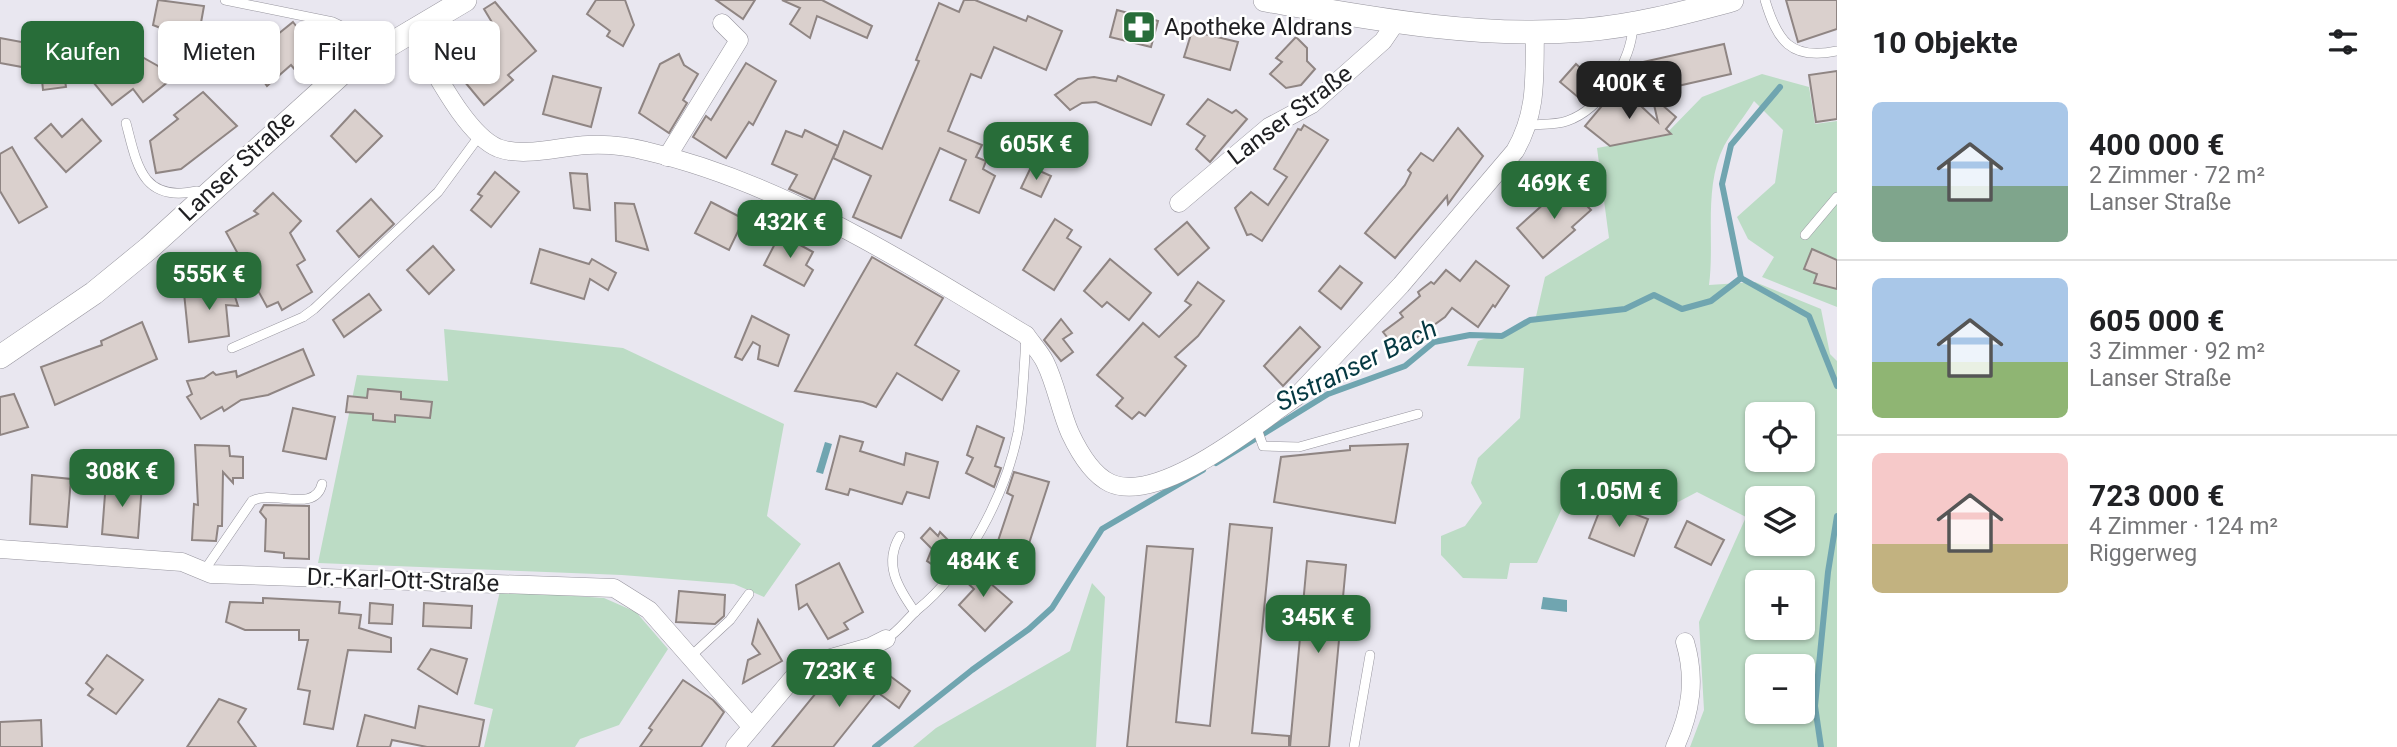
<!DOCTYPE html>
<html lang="de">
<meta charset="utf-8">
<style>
body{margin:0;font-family:Roboto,sans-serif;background:#f2f2f2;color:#202124;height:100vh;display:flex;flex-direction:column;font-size:26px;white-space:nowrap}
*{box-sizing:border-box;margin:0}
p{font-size:23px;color:#757577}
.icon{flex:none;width:38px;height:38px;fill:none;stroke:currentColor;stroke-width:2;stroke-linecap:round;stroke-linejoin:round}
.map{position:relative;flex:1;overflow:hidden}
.sheet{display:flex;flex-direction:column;background:#fff;width:560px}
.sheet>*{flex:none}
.hud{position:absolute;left:21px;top:21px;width:665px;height:63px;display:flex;gap:14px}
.buttons{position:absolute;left:1745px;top:402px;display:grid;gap:14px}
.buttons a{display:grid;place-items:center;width:70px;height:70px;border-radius:10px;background:#fff;box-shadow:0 2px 5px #0004;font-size:35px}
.price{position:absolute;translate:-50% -60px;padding:0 16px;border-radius:14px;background:#286d39;color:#fff;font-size:23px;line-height:46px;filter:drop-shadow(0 2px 4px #0008)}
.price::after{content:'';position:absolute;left:50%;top:42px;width:21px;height:16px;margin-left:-10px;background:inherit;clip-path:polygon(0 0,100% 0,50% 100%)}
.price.active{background:#222;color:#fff}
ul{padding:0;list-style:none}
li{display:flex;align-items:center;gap:21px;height:175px;padding:0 35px}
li+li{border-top:2px solid #e0e0e0}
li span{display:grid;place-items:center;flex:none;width:196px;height:140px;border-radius:10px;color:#555}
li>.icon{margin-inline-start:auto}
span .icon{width:84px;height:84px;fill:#fffc;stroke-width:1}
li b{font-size:30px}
h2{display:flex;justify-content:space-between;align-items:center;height:84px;padding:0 35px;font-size:30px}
.tag{padding:0 24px;border-radius:10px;background:#fff;box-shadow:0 2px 5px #0004;font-size:24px;line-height:63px}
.tag.active{background:#286d39;color:#fff}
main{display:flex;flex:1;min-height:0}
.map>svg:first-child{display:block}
.green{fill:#bcdcc5;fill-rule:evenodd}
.water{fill:#70a5b0}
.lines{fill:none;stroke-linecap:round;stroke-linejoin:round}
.stream{stroke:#70a5b0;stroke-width:6}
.building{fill:#dad0cd;stroke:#8f8583;stroke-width:2}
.service-casing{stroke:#97959e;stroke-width:10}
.minor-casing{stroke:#97959e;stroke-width:19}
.secondary-casing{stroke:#97959e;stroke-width:24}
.service{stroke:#fff;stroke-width:9}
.minor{stroke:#fff;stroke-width:18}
.secondary{stroke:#fff;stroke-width:23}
.labels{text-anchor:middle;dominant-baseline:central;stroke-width:5;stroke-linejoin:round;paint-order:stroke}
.poi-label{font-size:24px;fill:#1f1f22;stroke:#fff;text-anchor:start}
.street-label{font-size:24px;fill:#1f1f22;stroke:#fff}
.water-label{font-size:26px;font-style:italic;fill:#053942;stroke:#fff}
</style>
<main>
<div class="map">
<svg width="1837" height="747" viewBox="0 0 1837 747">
<rect width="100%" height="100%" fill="#e9e7f0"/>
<g class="green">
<path d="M1762,74L1809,87L1815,124L1837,121V307L1762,277L1774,257L1748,239L1737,217L1775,183L1783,130L1754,101C1745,116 1732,131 1724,146C1703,188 1715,240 1709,285L1755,282L1821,309L1830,354L1837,361V747H1690L1704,710L1699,622L1746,517L1697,492L1665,509L1580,469L1537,563H1510L1507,579L1463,578L1441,555V536L1465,526L1482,503L1471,483L1478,458L1520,418L1524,368L1467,366L1478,341L1535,321L1545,277L1609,238L1597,148L1664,136L1702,97ZM1757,415H1802V460H1757ZM1757,499H1802V544H1757ZM1757,583H1802V628H1757ZM1757,667H1802V712H1757Z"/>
<path d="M444,329L623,348L784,424L767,516L801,544L764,597L734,584L622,575L318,563L357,375L448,381Z"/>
<path d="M1092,583L1105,597L1096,747H913L936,728L1070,651Z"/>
<path d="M500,591L604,598L636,612L668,649L619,725L580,739L575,747H484L493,709L474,704Z"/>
</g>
<g class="water">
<path d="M825,442L832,444L823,474L816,472Z"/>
<path d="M1543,597L1567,600V612L1541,609Z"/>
</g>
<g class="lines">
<g class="stream">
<path d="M1741,278L1809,316L1837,386"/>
<path d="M1216,463L1328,394L1405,366L1434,342L1470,335L1502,336L1530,320L1625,309L1654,295L1682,309L1711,301L1741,278L1722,184L1731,145L1780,87"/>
<path d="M875,747L972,670L1029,629L1052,608L1102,529L1203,470"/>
<path d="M1821,747L1815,706L1828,572L1837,516"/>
</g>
</g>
<g class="building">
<path d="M158,0L204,6L197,45L175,39L176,34L153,25Z"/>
<path d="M596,0H625L634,25L623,46L607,36L610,31L587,14Z"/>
<path d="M716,0H755L743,19Z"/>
<path d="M782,0H822L872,26L867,38L817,16L810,38L790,24L800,8Z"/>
<path d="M964,0H975L1026,21L1028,16L1062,31L1046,70L994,47L981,78L971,74L948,131L982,145L976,157L986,161L983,169L995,176L979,213L950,200L966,160L940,148L901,238L853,217L871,176L833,158L844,131L882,149L919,61L916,60L939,3L959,12Z"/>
<path d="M1786,0H1837V29L1798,42Z"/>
<path d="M495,2L536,51L508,75L513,80L484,105L455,70L488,42L484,38L496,29L484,9Z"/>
<path d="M1117,10L1158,21L1151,47L1110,37Z"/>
<path d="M293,22L311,45L302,52L308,60L296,71L291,65L267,86L255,69L270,56L262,47Z"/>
<path d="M1192,31L1238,42L1230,70L1184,57Z"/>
<path d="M1296,37L1307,48V61L1315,69L1301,85L1286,88L1270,74L1282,62L1276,58Z"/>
<path d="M0,38L27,43L22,67L0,63Z"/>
<path d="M1724,44L1731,74L1651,92L1643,62Z"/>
<path d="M679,54L684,65L698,74L683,100L687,103L669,133L639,113L660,64Z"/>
<path d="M133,57L139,60L142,57L158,66L169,81L143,102L133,89L112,105L93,82L118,62L121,66Z"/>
<path d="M746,63L776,81L753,125L749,122L726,158L693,137L706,116L711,120Z"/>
<path d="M1576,64L1601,86L1585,103L1560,82Z"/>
<path d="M63,67L66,87L43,90L41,70Z"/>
<path d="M1837,71V119L1816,122L1809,75Z"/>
<path d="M553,76L601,88L591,127L543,114Z"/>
<path d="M1118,76L1164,95L1151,125L1096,102L1082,103L1070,110L1055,95L1078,79L1094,77L1116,81Z"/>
<path d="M1625,91L1658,122L1652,96L1676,117L1666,129L1671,134L1610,146L1585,126L1611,95L1617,100Z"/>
<path d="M203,92L237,126L181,169L156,173L150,141L178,119L174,115Z"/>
<path d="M1208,99L1232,113L1236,110L1247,119L1210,162L1196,149L1205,136L1187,124Z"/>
<path d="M355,110L382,136L356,162L331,136Z"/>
<path d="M82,119L101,141L66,172L35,138L51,124L62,137Z"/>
<path d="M1304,125L1328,140L1262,241L1251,234L1247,235L1235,208L1251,192L1268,205L1287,177L1274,169L1298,129L1301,130Z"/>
<path d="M1458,128L1483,156L1448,204L1447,196L1395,258L1365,233L1405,185L1411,173L1408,170L1421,153L1433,161Z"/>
<path d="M805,130L838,146L814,200L789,189L797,175L772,164L786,131L802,137Z"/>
<path d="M12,147L47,207L19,223L0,191V154Z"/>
<path d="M1031,167L1051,176L1041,197L1021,188Z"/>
<path d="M495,172L519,192L491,227L471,210L482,196L478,194Z"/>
<path d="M570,173L587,174L590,210L574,208Z"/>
<path d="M1566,184L1591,210L1572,227L1575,230L1543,258L1517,228Z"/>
<path d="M273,193L301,221L290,233L305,260L297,265L312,292L282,310L278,302L267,307L226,232L258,214L254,211Z"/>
<path d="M371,199L394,224L359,257L337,231Z"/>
<path d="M711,202L744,219L729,250L695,233Z"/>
<path d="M615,203L634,204L648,250L616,241Z"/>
<path d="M1055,219L1072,230L1067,238L1081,247L1054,290L1023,270Z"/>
<path d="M1187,222L1209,248L1178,275L1155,249Z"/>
<path d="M780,234L813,252L806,265L813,270L804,286L764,265Z"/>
<path d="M433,246L454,270L429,294L407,270Z"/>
<path d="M540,249L589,264L592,259L616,273L608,290L590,279L584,299L531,283Z"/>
<path d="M1812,249L1837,260V289L1814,283L1817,274L1804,269Z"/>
<path d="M872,257L943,298L915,345L959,371L942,400L897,373L876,407L863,402L795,391Z"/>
<path d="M1110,259L1151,293L1129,320L1107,302L1102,307L1084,291Z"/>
<path d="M1476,261L1509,286L1495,307L1493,305L1478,327L1452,308L1445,317L1398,351L1383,332L1403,317L1400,313L1420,296L1418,292L1431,282L1434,284L1446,270L1460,281Z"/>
<path d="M1340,266L1362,283L1341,309L1319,291Z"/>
<path d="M230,281L238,306L226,305L229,336L189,342L184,293Z"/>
<path d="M1198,282L1224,301L1198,336L1175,357L1186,366L1145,416L1139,412L1132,419L1116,406L1123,398L1097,375L1143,323L1159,337L1191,305L1185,301Z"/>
<path d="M369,294L381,310L344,337L333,320Z"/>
<path d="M752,316L789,335L778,366L758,359L760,346L753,342L742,360L735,357Z"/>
<path d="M1061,319L1072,333L1063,339L1073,352L1061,361L1044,340Z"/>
<path d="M142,322L157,359L55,405L41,367L102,345L101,341Z"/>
<path d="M1300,327L1320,347L1283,386L1264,366Z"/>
<path d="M303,349L314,375L268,395L241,400L224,411L222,407L201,419L187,397L192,394L187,381L204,378L213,372L216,375L236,371L237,377Z"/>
<path d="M368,389L401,392V399L432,402L430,418L395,415V422L373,420V414L346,412L348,396L367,398Z"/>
<path d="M14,394L28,427L0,435V397Z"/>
<path d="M293,408L335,417L326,459L283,451Z"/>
<path d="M977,426L1004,438L995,466L1001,468L994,487L966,473L973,458L967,455Z"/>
<path d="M840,436L863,442L860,451L904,465L906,453L938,462L929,498L907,492L902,504L850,489L848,495L826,489Z"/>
<path d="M1408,444L1395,523L1274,502L1281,457L1350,450V446Z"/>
<path d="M195,445L229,446L230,456L243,457V478H233V483L223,472L222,526H218L216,541L192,540L194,504L198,505Z"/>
<path d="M1014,472L1049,482L1022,565L994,553L1013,496L1007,493Z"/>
<path d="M32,475L71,479L67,527L30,524Z"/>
<path d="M106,481L142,484L138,538L102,534Z"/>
<path d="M1603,502L1648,519L1634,556L1589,538Z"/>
<path d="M264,505L309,506V559L284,558V553L265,551L266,519L260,512Z"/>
<path d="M1687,521L1724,540L1711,565L1675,547Z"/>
<path d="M1230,524L1272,528L1252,733L1289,736V747H1127L1147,546L1193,549L1176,722L1210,726Z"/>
<path d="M930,528L938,536L940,532L957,549L958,554L942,571L927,561L932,549L921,538Z"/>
<path d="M1307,561L1346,565L1329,747H1290Z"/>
<path d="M839,563L863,612L844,623L848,629L828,639L807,604L799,609L796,585Z"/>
<path d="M968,564L1012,602L985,631L959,605L974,589L960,576Z"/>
<path d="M679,591L725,595L724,616L715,624L676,622Z"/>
<path d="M263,598L340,602L339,613L361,615L359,628L391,638V652L348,650L333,729L304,724L310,691L298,689L308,640H299V630H245L226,622L230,602L263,603Z"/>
<path d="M370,603L393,605L392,624L369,623Z"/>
<path d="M424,603L472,606L471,628L423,626Z"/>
<path d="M758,620L782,661L743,683L748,660L760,654L752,644Z"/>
<path d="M431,649L467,659L457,694L418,669Z"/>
<path d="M107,655L143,680L116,714L88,695L93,689L86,683Z"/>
<path d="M874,664L910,691L899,708L877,692L833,747H772L833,672L856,688Z"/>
<path d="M683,680L713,700L724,712L701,747H640L652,730L649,728Z"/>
<path d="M219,699L246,709L238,722L256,747H187Z"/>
<path d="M419,706L484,720L479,747H427L392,740L390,747H357L365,715L415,728Z"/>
<path d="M41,720L42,747H0V722Z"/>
</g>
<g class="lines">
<g class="service-casing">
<g id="service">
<path d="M225,0L333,22L383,46"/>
<path d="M1765,0C1777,40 1790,61 1837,51"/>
<path d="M126,123C137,165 142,203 197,191L203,196"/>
<path d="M1529,125C1541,124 1555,125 1567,121C1602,109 1631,61 1633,26"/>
<path d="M1805,235L1837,197"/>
<path d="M232,348L303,317L314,309L438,192L480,135"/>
<path d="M1307,392L1368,364"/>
<path d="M1256,426L1263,446L1299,447L1418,414"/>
<path d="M900,536C883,564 898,588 915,612"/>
<path d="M204,571L252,501C273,489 315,514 322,484"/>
<path d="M886,639C899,631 906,620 917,610C966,571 1006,494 1018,432C1023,401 1024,369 1026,337"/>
<path d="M690,657L730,620L749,594"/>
<path d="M1354,747L1370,655"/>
</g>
</g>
<g class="minor-casing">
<g id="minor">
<path d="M410,30C430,61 464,134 498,148C524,158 561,146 588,145C607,144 627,146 646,151C784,183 906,263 1026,335C1032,344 1040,352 1045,362C1056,384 1060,410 1070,433C1078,450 1091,474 1110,483C1156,504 1246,433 1282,407L1296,397L1401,285L1515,151C1538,111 1534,76 1535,31"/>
<path d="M667,157L739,40L722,23"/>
<path d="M1179,203L1269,127L1312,104L1383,41L1396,22"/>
<path d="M0,549L182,562L211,574L614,588L649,610L750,725"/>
<path d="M735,747L803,666L870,647L886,639"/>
<path d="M1675,747C1691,712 1696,679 1685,642"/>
</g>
</g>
<g class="secondary-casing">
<g id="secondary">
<path d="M1265,0C1369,18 1478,39 1585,30C1635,26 1683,13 1732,0"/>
<path d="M0,357L94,293L149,248L342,73L465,0"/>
</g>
</g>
<use href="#service" class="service"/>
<use href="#minor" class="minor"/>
<use href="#secondary" class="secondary"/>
</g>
<defs>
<g id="pharmacy-square" transform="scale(1.75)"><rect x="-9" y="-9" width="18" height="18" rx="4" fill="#286d39" stroke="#fff"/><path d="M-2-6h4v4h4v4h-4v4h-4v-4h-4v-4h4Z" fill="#fff"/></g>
</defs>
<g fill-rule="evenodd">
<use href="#pharmacy-square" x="1139" y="27"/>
</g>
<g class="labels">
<g class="poi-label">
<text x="1164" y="27">Apotheke Aldrans</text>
</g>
<g class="street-label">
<text transform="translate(1290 115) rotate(-37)">Lanser Straße</text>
<text transform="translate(237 166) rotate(-43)">Lanser Straße</text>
<text transform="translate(403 580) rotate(2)">Dr.-Karl-Ott-Straße</text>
</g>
<g class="water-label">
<text transform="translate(1356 365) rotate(-26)">Sistranser Bach</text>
</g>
</g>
</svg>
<div class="buttons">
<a><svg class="icon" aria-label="locate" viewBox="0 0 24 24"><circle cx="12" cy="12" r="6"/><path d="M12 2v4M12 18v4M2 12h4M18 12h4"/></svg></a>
<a><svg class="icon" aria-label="layers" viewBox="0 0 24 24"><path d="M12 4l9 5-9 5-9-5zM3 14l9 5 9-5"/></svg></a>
<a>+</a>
<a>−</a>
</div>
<b class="price active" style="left:1629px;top:121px">400K €</b>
<b class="price" style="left:1036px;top:182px">605K €</b>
<b class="price" style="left:1554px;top:221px">469K €</b>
<b class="price" style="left:790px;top:260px">432K €</b>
<b class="price" style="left:209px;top:312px">555K €</b>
<b class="price" style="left:122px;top:509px">308K €</b>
<b class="price" style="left:1619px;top:529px">1.05M €</b>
<b class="price" style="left:983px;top:599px">484K €</b>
<b class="price" style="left:1318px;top:655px">345K €</b>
<b class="price" style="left:839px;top:709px">723K €</b>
<div class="hud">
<a class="tag active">Kaufen</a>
<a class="tag">Mieten</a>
<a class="tag">Filter</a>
<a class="tag">Neu</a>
</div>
</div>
<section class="sheet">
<h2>10 Objekte<svg class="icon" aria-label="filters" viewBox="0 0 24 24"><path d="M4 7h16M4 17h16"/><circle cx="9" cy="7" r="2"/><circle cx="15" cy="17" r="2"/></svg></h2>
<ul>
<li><span style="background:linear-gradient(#a9c7e8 60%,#7fa58c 0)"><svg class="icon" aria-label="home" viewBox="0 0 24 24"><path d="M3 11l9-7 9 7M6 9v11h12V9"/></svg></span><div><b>400 000 €</b><p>2 Zimmer · 72 m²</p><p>Lanser Straße</p></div></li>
<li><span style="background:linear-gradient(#a9c7e8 60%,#8fb573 0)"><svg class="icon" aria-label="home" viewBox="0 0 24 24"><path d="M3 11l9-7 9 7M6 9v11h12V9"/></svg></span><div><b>605 000 €</b><p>3 Zimmer · 92 m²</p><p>Lanser Straße</p></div></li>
<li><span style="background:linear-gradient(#f6c9c9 65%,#c2b280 0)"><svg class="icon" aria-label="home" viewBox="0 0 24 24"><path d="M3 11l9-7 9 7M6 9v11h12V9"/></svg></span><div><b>723 000 €</b><p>4 Zimmer · 124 m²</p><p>Riggerweg</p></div></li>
</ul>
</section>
</main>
